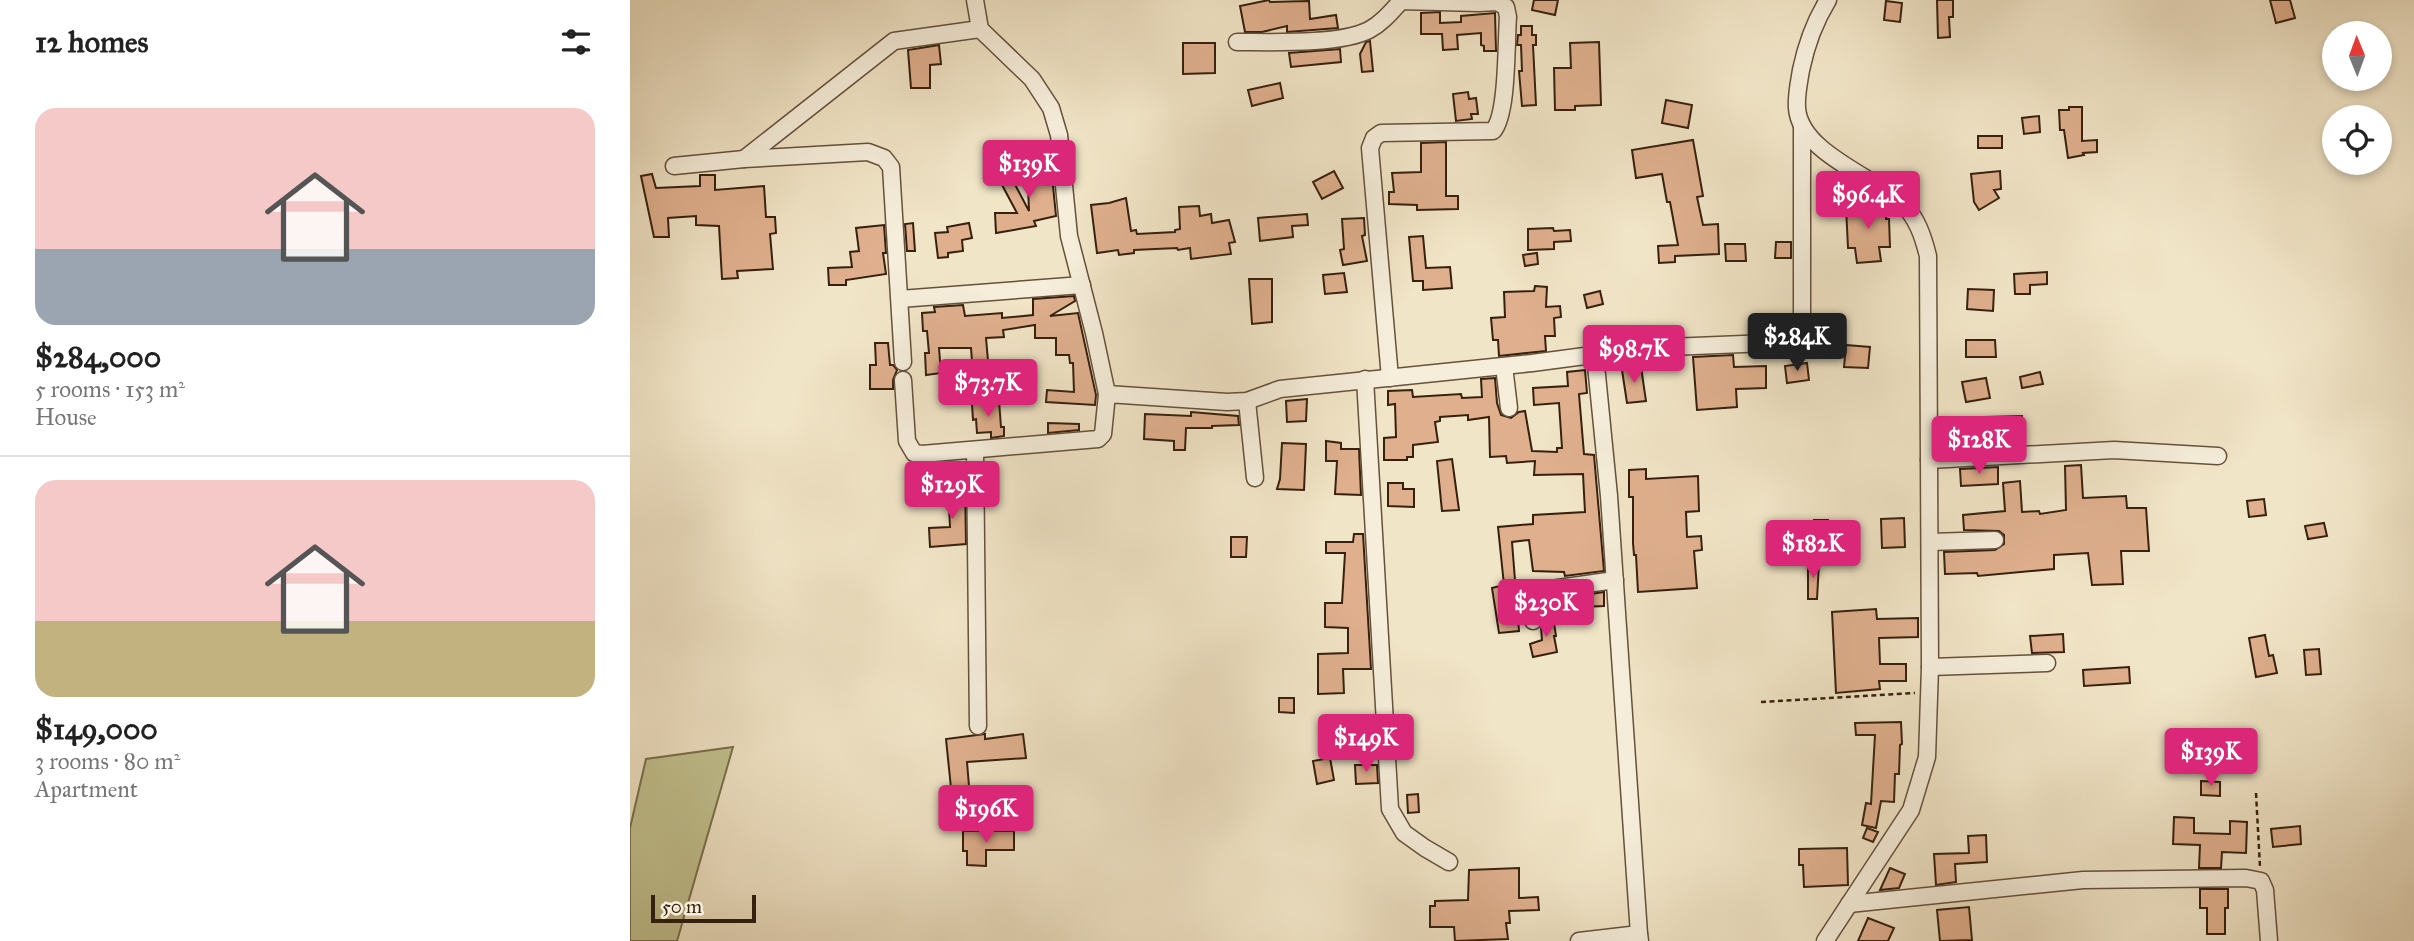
<!DOCTYPE html>
<meta charset="utf-8">
<style>
body{margin:0;font-family:"IM FELL Great Primer",serif;background:#f6f6f6;color:#222;height:100vh;display:flex;flex-direction:column;font-size:26px;white-space:nowrap}
*{box-sizing:border-box;margin:0}
p{font-size:23px;color:#767676}
.icon{flex:none;width:38px;height:38px;fill:none;stroke:currentColor;stroke-width:2;stroke-linecap:round;stroke-linejoin:round}
.map{position:relative;flex:1;overflow:hidden}
.sheet{display:flex;flex-direction:column;background:#fff;width:630px}
.sheet>*{flex:none}
.needle{width:46px;rotate:359deg}
.controls{position:absolute;left:1692px;top:21px;display:grid;gap:14px}
.controls a{display:grid;place-items:center;width:70px;height:70px;border-radius:50%;background:#fff;box-shadow:0 4px 10px #0003;font-size:35px}
.scale{position:absolute;left:21px;bottom:18px;width:105px;box-sizing:border-box;padding-left:7px;border:4px solid #36200e;border-top:0;font-size:19px;line-height:24px;white-space:nowrap;color:#36200e;-webkit-text-stroke:5px #f6eedb;paint-order:stroke}
.price{position:absolute;translate:-50% -60px;padding:0 16px;border-radius:7px;background:#db2777;color:#fff;font-size:23px;line-height:46px;filter:drop-shadow(0 2px 4px #0008)}
.price::after{content:'';position:absolute;left:50%;top:42px;width:21px;height:16px;margin-left:-10px;background:inherit;clip-path:polygon(0 0,100% 0,50% 100%)}
.price.selected{background:#222;color:#fff}
ul{padding:0;list-style:none}
li{display:grid;align-content:center;gap:14px;height:371px;padding:0 35px}
li+li{border-top:2px solid #e0e0e0}
li span{display:grid;place-items:center;height:217px;border-radius:21px;color:#555}
li>.icon{margin-inline-start:auto}
span .icon{width:126px;height:126px;fill:#fffc;stroke-width:1}
li b{font-size:30px}
h2{display:flex;justify-content:space-between;align-items:center;height:84px;padding:0 35px;font-size:30px}
main{display:flex;flex:1;min-height:0}
.map>svg:first-child{display:block}
.green{fill:#c2c290;stroke:#7c714f;stroke-width:2}
.building{fill:#e0b08e;stroke:#36200e;stroke-width:2}
.lines{fill:none;stroke-linecap:round;stroke-linejoin:round}
.minor-casing{stroke:#65513c;stroke-width:19}
.path{stroke:#36200e;stroke-width:2.5;stroke-dasharray:5 3.5;stroke-linecap:butt}
.minor{stroke:#f6eedb;stroke-width:16}
</style>
<main>
<section class="sheet">
<h2>12 homes<svg class="icon" aria-label="filters" viewBox="0 0 24 24"><path d="M4 7h16M4 17h16"/><circle cx="9" cy="7" r="2"/><circle cx="15" cy="17" r="2"/></svg></h2>
<ul>
<li><span style="background:linear-gradient(#f6c9c9 65%,#9aa5b1 0)"><svg class="icon" aria-label="home" viewBox="0 0 24 24"><path d="M3 11l9-7 9 7M6 9v11h12V9"/></svg></span><div><b>$284,000</b><p>5 rooms · 153 m²</p><p>House</p></div></li>
<li><span style="background:linear-gradient(#f6c9c9 65%,#c2b280 0)"><svg class="icon" aria-label="home" viewBox="0 0 24 24"><path d="M3 11l9-7 9 7M6 9v11h12V9"/></svg></span><div><b>$149,000</b><p>3 rooms · 80 m²</p><p>Apartment</p></div></li>
</ul>
</section>
<div class="map">
<svg width="1784" height="941" viewBox="0 0 1784 941">
<rect width="100%" height="100%" fill="#f1e5c7"/>
<filter id="stains"><feTurbulence type="fractalNoise" baseFrequency=".00286" numOctaves="4"/><feColorMatrix values="0 0 0 0 .2 0 0 0 0 .09 0 0 0 0 .02 0 0 0 .5 -.17"/></filter>
<radialGradient id="worn" r=".72"><stop offset=".6" stop-color="#630" stop-opacity="0"/><stop offset="1" stop-color="#630" stop-opacity=".3"/></radialGradient>
<path class="green" d="M103,747L47,941H0V828L16,759Z"/>
<g class="building">
<path d="M639,0L640,2L679,1L680,19L706,15L708,28L657,32V26L632,32H615L610,6Z"/>
<path d="M904,0H928L925,15L902,10Z"/>
<path d="M1307,0H1323V17H1319L1320,37L1308,38Z"/>
<path d="M1640,0H1660L1665,18L1646,23Z"/>
<path d="M1256,1L1272,3L1270,22L1254,20Z"/>
<path d="M810,12V23L831,22V16L865,13L866,51H854V46L851,45V33L827,35L828,49L813,50L812,34H791V13Z"/>
<path d="M891,26H902V35H906V45H903L906,105L892,106L889,71H892L891,45H887L888,35H891Z"/>
<path d="M740,41L743,71L732,72L730,54L736,42Z"/>
<path d="M969,42L971,105L945,106V110H925L924,68H941L940,43Z"/>
<path d="M553,43H585V73L553,74Z"/>
<path d="M309,45L311,64L300,65V88H281L278,50Z"/>
<path d="M710,49L711,62L661,67L659,53Z"/>
<path d="M650,83L653,98L622,106L618,90Z"/>
<path d="M838,92L839,99L846,98L848,114H841L842,119L826,121L823,94Z"/>
<path d="M1036,100L1062,105L1058,128L1032,123Z"/>
<path d="M1439,107H1452V141L1467,140V152L1453,153L1454,155L1438,158L1434,130H1430L1429,110H1439Z"/>
<path d="M1409,116L1410,132L1394,134L1392,118Z"/>
<rect x="1348" y="136" width="24" height="12"/>
<path d="M1063,140L1073,196L1067,197L1073,225L1088,224L1089,254L1045,256V262L1029,263L1028,246L1048,245L1040,202H1037L1032,174L1006,178L1002,150Z"/>
<path d="M816,142V196H828V209L787,210V205L759,204V192H764L762,173L791,172V143Z"/>
<path d="M408,158V163L415,162V177L422,176L426,216L404,221L406,226L366,233L365,213H387L371,183L381,177L399,211L397,159Z"/>
<path d="M704,171L713,188L692,199L683,182Z"/>
<path d="M1370,171L1371,189L1364,190L1369,198L1349,210L1344,202L1341,174Z"/>
<path d="M22,174L26,188L70,186V175H85V190L134,186L136,217H145L146,233L140,234L143,269L107,271L108,278L92,279L89,226L66,225V216L38,218L39,237H24L11,176Z"/>
<path d="M496,198L501,231L506,230L507,234L545,232V230L550,229L549,207L569,206L570,216L581,214L582,223L599,220L605,242L599,243L601,254L561,259L560,248L548,250L547,248L504,250V253L489,255L488,250L467,253L461,205L479,203Z"/>
<path d="M1243,202L1257,205L1256,219H1259L1260,247H1249L1251,261L1227,263L1225,248H1218L1216,207L1243,206Z"/>
<path d="M677,214L678,225L662,226L663,237L630,241L628,218Z"/>
<path d="M734,218L735,235L732,236L737,261L713,265L710,250L714,249L712,219Z"/>
<path d="M283,223L285,251H277L275,224Z"/>
<path d="M339,223L342,238L332,240L333,251L318,253V257L308,258L305,233L318,232L317,227Z"/>
<path d="M254,225L256,253H253L256,274L216,280V285H199L198,268L222,267L220,252L229,251L226,228Z"/>
<path d="M923,228L924,231L940,230L941,241L924,242V249L898,250V229Z"/>
<path d="M793,236L796,268L820,267L822,288L793,290V281H783L779,237Z"/>
<path d="M1146,242H1161V258H1145Z"/>
<path d="M1095,244H1115L1116,261H1096Z"/>
<path d="M907,253L908,264L895,266L893,255Z"/>
<path d="M1417,272V284L1400,285V294H1385L1384,274Z"/>
<path d="M714,273L717,292L695,294L693,275Z"/>
<path d="M619,279H642V322L622,324Z"/>
<path d="M905,286L917,287L916,307L930,306L931,317L924,318L925,336H915L916,351L869,356L868,340H863L861,318L875,317L874,292L904,291Z"/>
<path d="M1338,289L1364,290L1363,311L1337,309Z"/>
<path d="M970,291L973,304L957,308L954,295Z"/>
<path d="M444,296L445,301L420,316L448,313L466,395L465,405L416,402L417,390L444,392L443,363H440L439,355H426V338H405V325L373,330L374,337L356,338L359,372L343,374L341,348H309L311,373L296,375L295,353H299L297,331H293L292,313L305,312L304,307L333,305L335,316L372,313V318L403,315V299Z"/>
<path d="M1336,340H1365L1366,357H1336Z"/>
<path d="M245,343H258L260,365H263L267,370L263,380V389H240V365H246Z"/>
<path d="M1216,345L1240,347L1238,368L1214,367Z"/>
<path d="M1103,355L1104,367L1136,366V388L1106,389L1107,407L1067,410L1063,357Z"/>
<path d="M1177,363L1179,380L1157,383L1155,366Z"/>
<path d="M1011,367L1016,401L997,403L992,370Z"/>
<path d="M955,370L957,393L949,394L954,454L964,455L974,571L935,576L934,572L903,571L899,540L882,542L889,631L869,633L862,588L874,585L868,527L903,524V515L955,512L953,474L904,475L905,461L877,463L876,456L860,457L859,417L838,420V415L810,417V421L805,422L808,442L783,445V457H777V460H754V438L766,437L765,404L758,405V391L782,390L783,397L831,394L832,398L852,397L851,379L865,378L867,403L871,415L881,418L889,412L895,411L902,451L927,452V448H932L929,403L904,405L903,388L938,386L937,372Z"/>
<path d="M1410,372L1413,384L1392,388L1390,377Z"/>
<path d="M1356,378L1360,398L1336,402L1332,382Z"/>
<path d="M677,399L676,421L657,422L656,401Z"/>
<path d="M369,401L371,427H374V436L361,438V432L347,433L346,419L343,420L342,404Z"/>
<path d="M561,412L608,416L609,425L582,426V428H556L555,450H544V441L514,439L515,414L561,416Z"/>
<path d="M1392,416L1393,444L1330,448V445L1357,443L1356,417Z"/>
<path d="M418,423L449,424V430L418,433Z"/>
<path d="M696,441L711,443V449H729L731,495L705,494L707,461H696Z"/>
<path d="M652,443L676,444L674,490L647,489L650,479Z"/>
<path d="M822,459L829,510L812,511L807,461Z"/>
<path d="M1451,465L1453,498L1496,496L1497,508H1516L1519,551H1491L1493,584L1462,585L1458,553L1424,555V569L1348,576L1347,573L1315,574L1314,552L1365,550L1374,544V535L1369,531L1334,530L1333,515L1375,511L1373,483L1390,481L1392,512L1409,511L1410,514L1436,510L1435,466Z"/>
<path d="M1368,467V484L1331,486L1330,469Z"/>
<path d="M1016,469V479L1068,476L1069,511L1056,512L1057,537L1071,536L1072,550L1064,551L1067,588L1008,592L1006,555H1004L1003,543V497H999V470Z"/>
<path d="M758,483H773V489H784V507L758,506Z"/>
<path d="M335,485L336,544L300,547L299,528L320,527L318,486Z"/>
<path d="M1634,499L1636,515L1619,517L1617,501Z"/>
<path d="M1274,518L1275,547L1252,548L1251,519Z"/>
<rect x="1184" y="520" width="14" height="12"/>
<path d="M1694,523L1697,536L1678,539L1675,526Z"/>
<path d="M724,534H733L741,669H713L714,693L688,694V654L718,653V628L695,627V603H712L715,553H696V542H723Z"/>
<path d="M601,537H617L616,557H601Z"/>
<path d="M1178,562L1189,563L1187,599H1178Z"/>
<path d="M974,592V606L926,608V599Z"/>
<path d="M1246,609L1247,619L1288,618V637L1249,638L1250,664H1276V681H1249L1250,689L1206,693L1202,612Z"/>
<path d="M923,617L926,636H924L927,652L903,657L900,644L912,640L911,628L913,618Z"/>
<path d="M1433,634L1434,652L1402,653L1400,636Z"/>
<path d="M1635,635L1639,656L1643,655L1647,673L1626,677L1619,638Z"/>
<path d="M1689,649L1691,674L1676,675L1674,650Z"/>
<path d="M1499,667L1500,683L1454,686L1453,670Z"/>
<path d="M649,698H664V713L649,712Z"/>
<path d="M1271,722L1272,744L1270,745L1269,774H1265L1264,802L1251,801L1246,828L1232,825L1236,803L1241,804L1245,735H1226L1225,723Z"/>
<path d="M355,734V739L393,734L396,758L337,762L339,786L321,788L316,739Z"/>
<path d="M700,758L704,780L687,784L683,761Z"/>
<path d="M725,765H747L748,783L726,784Z"/>
<path d="M1571,781L1590,782V796L1571,795Z"/>
<path d="M343,788H356L357,801L344,802Z"/>
<path d="M788,794L789,812L778,813L777,795Z"/>
<path d="M1544,817L1564,818V833L1600,834V821L1617,822L1616,853L1592,852L1591,868H1569L1570,845L1543,844Z"/>
<path d="M1670,826L1671,844L1643,847L1641,829Z"/>
<path d="M1237,828L1248,832L1243,842L1233,838Z"/>
<path d="M333,831H384V850H356V866L337,865V851H333Z"/>
<path d="M1356,835L1357,862L1325,864L1326,882L1306,885L1304,854L1339,853L1338,836Z"/>
<path d="M1217,848L1218,885L1174,887L1173,865H1169V849Z"/>
<path d="M889,868V898L908,897L909,910L879,911L880,923H876L878,939L825,941L824,927H800V906H805V901L838,900L839,870Z"/>
<path d="M1260,868L1275,874L1269,888L1250,890Z"/>
<path d="M1570,889H1598V908H1595V934H1577V908H1570Z"/>
<path d="M1339,907L1342,940L1310,941L1307,910Z"/>
<path d="M1238,918L1264,928L1258,941H1228Z"/>
</g>
<g class="lines">
<g class="minor-casing">
<g id="minor">
<path d="M345,0L350,29L402,79L421,108L429,135L439,236L464,333L477,394"/>
<path d="M607,42C640,42 710,45 739,30C752,23 761,12 771,1L849,3L867,2L876,7L878,17C876,42 878,115 863,131L751,133L744,138L740,148L760,378"/>
<path d="M114,159L264,41L350,29"/>
<path d="M44,166L114,159L238,152L254,158L261,167L273,362"/>
<path d="M270,299L452,285"/>
<path d="M1172,340L1206,345"/>
<path d="M965,355L979,496L1009,934"/>
<path d="M874,366L879,408"/>
<path d="M735,379L760,809L774,833L795,848L819,862"/>
<path d="M273,380L277,441L284,453L292,454L468,439L473,434L477,394L597,402L617,401L650,389L902,363L1015,348L1165,342L1172,340V126"/>
<path d="M617,401L625,478"/>
<path d="M345,450L348,726"/>
<path d="M1299,460L1484,450L1588,456"/>
<path d="M1300,542L1365,540"/>
<path d="M903,621L902,594L907,591L985,580"/>
<path d="M1300,667L1417,663"/>
<path d="M1219,904L1453,880L1616,878L1631,881L1635,890L1639,941"/>
<path d="M949,941L1009,934L1010,941"/>
<path d="M1195,941L1281,810L1297,757L1300,667L1298,256C1293,236 1287,218 1272,203C1242,176 1170,152 1167,108C1166,95 1169,83 1171,70C1176,46 1185,21 1198,0"/>
</g>
</g>
<g class="path">
<path d="M1131,702L1285,693"/>
<path d="M1626,793L1630,867"/>
</g>
<use href="#minor" class="minor"/>
</g>
<rect width="100%" height="100%" filter="url(#stains)"/>
<rect width="100%" height="100%" fill="url(#worn)"/>
</svg>
<div class="controls">
<a><svg class="needle" viewBox="-14 -14 28 28"><path d="M0-13l5 13h-10z" fill="#e53935"/><path d="M0 13l5-13h-10z" fill="#767676"/></svg></a>
<a><svg class="icon" aria-label="locate" viewBox="0 0 24 24"><circle cx="12" cy="12" r="6"/><path d="M12 2v4M12 18v4M2 12h4M18 12h4"/></svg></a>
</div>
<div class="scale">50 m</div>
<b class="price" style="left:399px;top:200px">$139K</b>
<b class="price" style="left:1238px;top:231px">$96.4K</b>
<b class="price selected" style="left:1167px;top:373px">$284K</b>
<b class="price" style="left:1004px;top:385px">$98.7K</b>
<b class="price" style="left:358px;top:419px">$73.7K</b>
<b class="price" style="left:1349px;top:476px">$128K</b>
<b class="price" style="left:322px;top:521px">$129K</b>
<b class="price" style="left:1183px;top:580px">$182K</b>
<b class="price" style="left:916px;top:639px">$230K</b>
<b class="price" style="left:736px;top:774px">$149K</b>
<b class="price" style="left:1581px;top:788px">$139K</b>
<b class="price" style="left:356px;top:845px">$196K</b>
</div>
</main>
